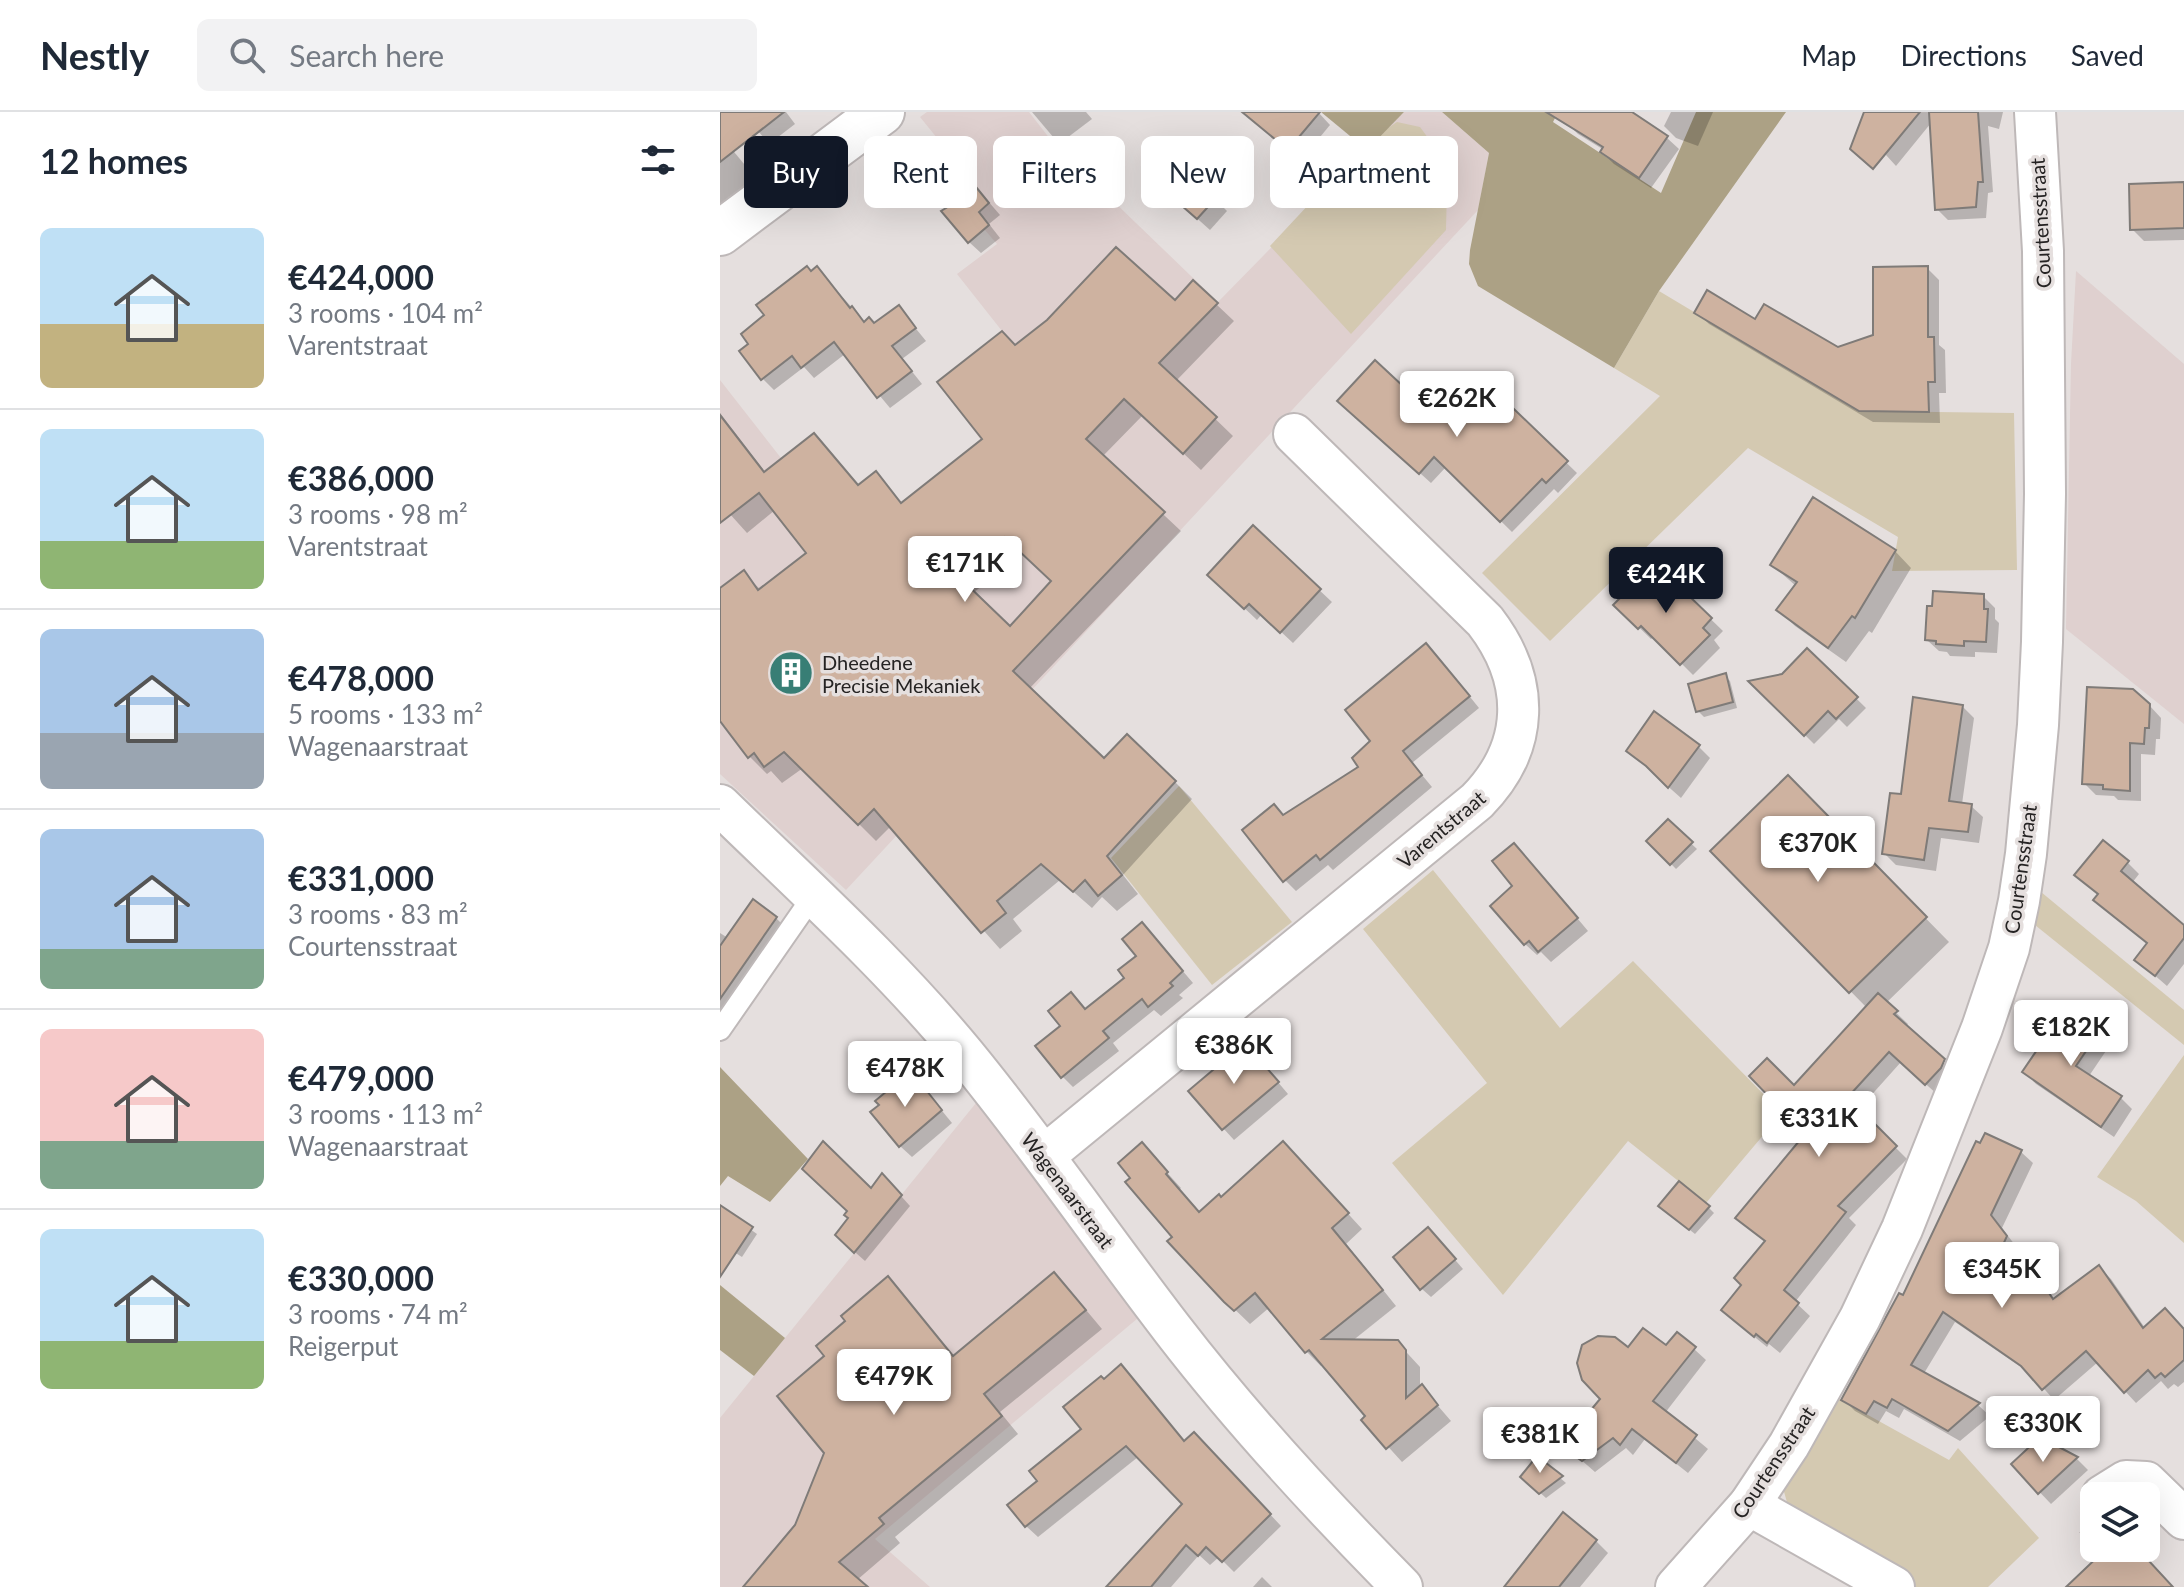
<!DOCTYPE html>
<meta charset="utf-8">
<style>
body{margin:0;font-family:Lato,sans-serif;background:#f2f2f3;color:#1f2937;height:100vh;display:flex;flex-direction:column;font-size:30px;white-space:nowrap}
*{box-sizing:border-box;margin:0}
p{font-size:26px;color:#747a83}
.icon{flex:none;width:44px;height:44px;fill:none;stroke:currentColor;stroke-width:2;stroke-linecap:round;stroke-linejoin:round}
.map{position:relative;flex:1;overflow:hidden}
.details{display:flex;flex-direction:column;background:#fff;width:720px}
.details>*{flex:none}
.guide{position:absolute;left:24px;top:24px;width:760px;height:72px;display:flex;gap:16px}
.controls{position:absolute;left:1360px;top:1370px;display:grid;gap:16px}
.controls a{display:grid;place-items:center;width:80px;height:80px;border-radius:12px;background:#fff;box-shadow:0 8px 32px #0002;font-size:40px}
.price{position:absolute;translate:-50% -68px;padding:0 18px;border-radius:8px;background:#fff;color:#222;font-size:26px;line-height:52px;filter:drop-shadow(0 2px 4px #0008)}
.price::after{content:'';position:absolute;left:50%;top:48px;width:24px;height:18px;margin-left:-12px;background:inherit;clip-path:polygon(0 0,100% 0,50% 100%)}
.price.current{background:#111827;color:#fff}
ul{padding:0;list-style:none}
li{display:flex;align-items:center;gap:24px;height:200px;padding:0 40px}
li+li{border-top:2px solid #e0e1e3}
li span{display:grid;place-items:center;flex:none;width:224px;height:160px;border-radius:12px;color:#555}
li>.icon{margin-inline-start:auto}
span .icon{width:96px;height:96px;fill:#fffc;stroke-width:1}
li b{font-size:34px}
h2{display:flex;justify-content:space-between;align-items:center;height:96px;padding:0 40px;font-size:34px}
.pill{padding:0 28px;border-radius:12px;background:#fff;box-shadow:0 8px 32px #0002;font-size:28px;line-height:72px}
.pill.current{background:#111827;color:#fff}
header{display:flex;align-items:center;gap:48px;box-sizing:border-box;height:112px;padding:0 40px;background:#fff;border-bottom:2px solid #e0e1e3}
header strong{font-size:38px}
nav{display:flex;gap:44px;margin-inline-start:auto;font-size:28px}
.search{width:560px;height:72px;background:#f2f2f3;display:flex;align-items:center;gap:20px;box-sizing:border-box;padding:0 28px;border-radius:12px;color:#747a83;font-size:30px}
main{display:flex;flex:1;min-height:0}
.map>svg:first-child{display:block}
.built{fill:#dfd0cf}
.green{fill:#d4c9b1}
.forest{fill:#aca185}
.shadow{fill:#0003;fill-rule:evenodd}
.building{fill:#ceb2a0;stroke:#7f7b78;stroke-width:2;fill-rule:evenodd}
.lines{fill:none;stroke-linecap:round;stroke-linejoin:round}
.lane-casing{stroke:#beb8b8;stroke-width:24}
.street-casing{stroke:#beb8b8;stroke-width:44}
.secondary-casing{stroke:#beb8b8;stroke-width:48}
.lane{stroke:#fff;stroke-width:20}
.street{stroke:#fff;stroke-width:40}
.secondary{stroke:#fff;stroke-width:44}
.labels{text-anchor:middle;dominant-baseline:central;stroke-width:7;stroke-linejoin:round;paint-order:stroke}
.street-label{font-size:20px;fill:#252323;stroke:#e5dfde}
.poi-label{font-size:20px;fill:#252323;stroke:#e5dfde;text-anchor:start}
</style>
<header>
<strong>Nestly</strong>
<div class="search"><svg class="icon" aria-label="search" viewBox="0 0 24 24"><circle cx="10" cy="10" r="6"/><path d="M15 15l6 6"/></svg>Search here</div>
<nav><a>Map</a><a>Directions</a><a>Saved</a></nav>
</header>
<main>
<section class="details">
<h2>12 homes<svg class="icon" aria-label="filters" viewBox="0 0 24 24"><path d="M4 7h16M4 17h16"/><circle cx="9" cy="7" r="2"/><circle cx="15" cy="17" r="2"/></svg></h2>
<ul>
<li><span style="background:linear-gradient(#bfe0f5 60%,#c2b280 0)"><svg class="icon" aria-label="home" viewBox="0 0 24 24"><path d="M3 11l9-7 9 7M6 9v11h12V9"/></svg></span><div><b>€424,000</b><p>3 rooms · 104 m²</p><p>Varentstraat</p></div></li>
<li><span style="background:linear-gradient(#bfe0f5 70%,#8fb573 0)"><svg class="icon" aria-label="home" viewBox="0 0 24 24"><path d="M3 11l9-7 9 7M6 9v11h12V9"/></svg></span><div><b>€386,000</b><p>3 rooms · 98 m²</p><p>Varentstraat</p></div></li>
<li><span style="background:linear-gradient(#a9c7e8 65%,#9aa5b1 0)"><svg class="icon" aria-label="home" viewBox="0 0 24 24"><path d="M3 11l9-7 9 7M6 9v11h12V9"/></svg></span><div><b>€478,000</b><p>5 rooms · 133 m²</p><p>Wagenaarstraat</p></div></li>
<li><span style="background:linear-gradient(#a9c7e8 75%,#7fa58c 0)"><svg class="icon" aria-label="home" viewBox="0 0 24 24"><path d="M3 11l9-7 9 7M6 9v11h12V9"/></svg></span><div><b>€331,000</b><p>3 rooms · 83 m²</p><p>Courtensstraat</p></div></li>
<li><span style="background:linear-gradient(#f6c9c9 70%,#7fa58c 0)"><svg class="icon" aria-label="home" viewBox="0 0 24 24"><path d="M3 11l9-7 9 7M6 9v11h12V9"/></svg></span><div><b>€479,000</b><p>3 rooms · 113 m²</p><p>Wagenaarstraat</p></div></li>
<li><span style="background:linear-gradient(#bfe0f5 70%,#8fb573 0)"><svg class="icon" aria-label="home" viewBox="0 0 24 24"><path d="M3 11l9-7 9 7M6 9v11h12V9"/></svg></span><div><b>€330,000</b><p>3 rooms · 74 m²</p><p>Reigerput</p></div></li>
</ul>
</section>
<div class="map">
<svg width="1464" height="1475" viewBox="0 0 1464 1475">
<rect width="100%" height="100%" fill="#e5dfde"/>
<g class="built">
<path d="M207,0H309L334,32L498,190L684,0H722L769,41L758,98L126,778L0,662V268L61,346L94,321L137,373L156,359L179,392L261,328L217,270L282,219L237,162L277,132L264,117L269,113L259,100L269,90L200,5Z"/>
<path d="M1356,159L1464,252V612L1346,517L1351,252Z"/>
<path d="M256,991L424,1201L155,1427L210,1475H0V1306Z"/>
</g>
<g class="green">
<path d="M677,10L700,15C730,54 727,70 726,118L631,222L550,134L646,31Z"/>
<path d="M939,179L1139,299L1294,301L1297,458L1172,459L1178,425L1028,336L830,529L762,461L940,284L894,256Z"/>
<path d="M459,674L572,810L492,873L391,746Z"/>
<path d="M713,758L840,916L913,849L1062,1001L986,1091L908,1029L783,1183L672,1051L767,971L643,817Z"/>
<path d="M1321,780L1464,898V933L1315,813Z"/>
<path d="M1464,943V1131L1416,1089L1377,1065Z"/>
<path d="M1112,1283L1229,1348L1238,1336L1319,1426L1268,1475H1196L1068,1394L1063,1376Z"/>
</g>
<g class="forest">
<path d="M601,0H684L647,38Z"/>
<path d="M722,0H838L833,10L941,81L976,0H1066L939,179L894,256L758,174L749,152L750,138L769,41Z"/>
<path d="M0,955L88,1047L50,1090L8,1064L0,1074Z"/>
<path d="M0,1173L65,1226L34,1264L0,1238Z"/>
</g>
<g class="shadow">
<path d="M22,0H66L75,12L49,32Z"/>
<path d="M312,0H366L372,7L339,32Z"/>
<path d="M549,0H598L610,13L581,48L551,24Z"/>
<path d="M853,0H908L947,26L959,37L931,76L894,52L882,40L884,38L858,22L846,10Z"/>
<path d="M951,0H993L978,34L956,26L944,14Z"/>
<path d="M1177,0H1283L1279,17L1268,14L1273,80L1268,81L1266,106L1228,108L1217,97L1211,11L1176,54L1166,43Z"/>
<path d="M0,23L39,70L0,101Z"/>
<path d="M230,45L280,103L269,112L280,126L261,141L249,130L228,96Z"/>
<path d="M1464,72V128L1424,129L1412,117Z"/>
<path d="M452,84L495,87L507,99L490,118Z"/>
<path d="M1207,156L1219,168V233L1225,238L1226,281H1219L1220,311L1153,310L989,212L977,200L1036,210L1118,238L1155,224Z"/>
<path d="M97,157L146,211L154,213L179,196L206,229L182,247L202,272L170,296L125,242L94,266L84,255L54,278L43,267L92,161Z"/>
<path d="M455,191L496,192L514,209L456,269L513,324L481,358L423,303L382,345L461,419L309,577L384,649L455,670L472,687L403,763L418,782L397,799L382,785L372,796L340,768L293,807L302,819L280,837L171,714L156,729L83,656L62,671L51,659L47,662L29,644L0,606V479L23,461L41,478L89,441L55,398L27,421L0,391V301L46,361L94,324L139,374L156,362L183,392L264,328L295,235ZM303,441L333,470L290,517L253,481Z"/>
<path d="M771,278L857,361L838,381L834,377L792,420L726,355L711,371L631,299L699,292L738,315Z"/>
<path d="M533,416L612,490L573,531L542,502L537,508L502,475Z"/>
<path d="M1175,439L1191,456L1152,521L1149,519L1126,550L1075,514L1059,498L1076,474L1052,453Z"/>
<path d="M939,457L1003,519L994,528L1000,536L973,563L934,524L931,527L896,493L919,478Z"/>
<path d="M1263,484L1275,496V507L1279,511L1277,541L1255,540V545L1230,544L1227,540L1219,539L1207,528Z"/>
<path d="M1087,538L1146,596L1127,615L1119,607L1094,632L1032,570L1063,563Z"/>
<path d="M717,544L759,596L692,651L712,675L613,758L608,753L576,779L565,768L564,705L640,655L653,629Z"/>
<path d="M1005,564L1010,569L1017,596L984,605L978,599Z"/>
<path d="M1429,593L1441,606L1440,627H1436L1435,643L1421,642V689L1398,688L1394,684L1376,683L1364,671Z"/>
<path d="M1242,594L1254,606L1242,692L1251,694L1263,705L1259,731L1221,726L1216,759L1176,753L1164,741L1182,684Z"/>
<path d="M978,634L990,646L961,686L908,639Z"/>
<path d="M1068,666L1229,830L1166,891L1188,912L1185,915L1235,961L1218,983L1181,950L1138,998L1187,1047L1129,1106L1136,1113L1075,1190L1090,1204L1060,1241L1049,1232L1047,1235L1015,1209L1023,1173L1046,1130L1018,1106L1088,1022L1074,976L1147,896L993,739Z"/>
<path d="M948,710L977,737L956,757L929,729Z"/>
<path d="M806,745L868,819L831,850L821,840L817,843L805,832L795,775Z"/>
<path d="M1407,750L1419,762L1412,771L1464,816V852L1447,874L1417,848L1429,832L1357,763Z"/>
<path d="M56,806L68,818L0,905V821L8,826Z"/>
<path d="M433,824L473,871L459,883L463,886L441,904L434,898L393,931L399,939L353,975L342,964L367,899L406,866Z"/>
<path d="M1346,900L1378,922L1390,933L1369,964L1401,986L1412,997L1394,1025L1316,972L1305,960Z"/>
<path d="M536,944L568,982L514,1028L503,1016Z"/>
<path d="M191,961L232,1011L192,1045L180,1034Z"/>
<path d="M422,1033L461,1076L459,1078L480,1102L577,1046L642,1117L626,1132L676,1194L631,1230H677L700,1255V1273L731,1309L682,1350L644,1308L648,1304L604,1252L601,1254L587,1240L550,1195L530,1212L505,1188L413,1066Z"/>
<path d="M1301,1040L1313,1051L1282,1116L1298,1137L1288,1157L1304,1180L1319,1169L1335,1188L1379,1155L1391,1167L1425,1216L1464,1218V1270L1458,1275L1454,1272L1448,1277L1441,1269L1416,1291L1378,1250L1334,1288L1311,1262L1235,1210L1203,1263L1258,1293L1270,1304L1240,1329L1184,1297L1179,1306L1166,1299L1158,1312L1135,1299L1123,1287L1183,1185Z"/>
<path d="M172,1074L190,1094L145,1149L127,1133L151,1079Z"/>
<path d="M988,1095L994,1101L975,1122L946,1099Z"/>
<path d="M3,1098L37,1122L22,1145L0,1131V1103Z"/>
<path d="M717,1127L743,1157L711,1185L702,1177Z"/>
<path d="M168,1167L235,1245L351,1180L382,1217L280,1300L298,1322L175,1425L180,1431L137,1468L145,1475H25L77,1414L107,1340L106,1244L128,1210Z"/>
<path d="M946,1236L974,1237L986,1248L945,1301L988,1337L968,1361L925,1327L913,1343L906,1336L875,1360L844,1333L882,1287L908,1237Z"/>
<path d="M412,1266L465,1330L474,1322L561,1414L514,1460L499,1445L490,1453L479,1443L451,1475H400L465,1392L418,1345L318,1425L306,1414L320,1369L364,1317L384,1270Z"/>
<path d="M1321,1327L1357,1347L1368,1358L1331,1392L1294,1353Z"/>
<path d="M818,1347L846,1371L826,1386L808,1370Z"/>
<path d="M1359,1420L1374,1421V1436Z"/>
<path d="M876,1429L888,1441L860,1475H786Z"/>
<path d="M1374,1436H1416L1451,1475H1349L1382,1444Z"/>
<path d="M542,1465L552,1475H533Z"/>
</g>
<g class="building">
<path d="M0,0H64L0,50Z"/>
<path d="M522,0H600L568,38Z"/>
<path d="M826,0H912L948,24L919,66L880,40L883,35Z"/>
<path d="M1144,0H1200L1153,57L1130,37Z"/>
<path d="M1209,0H1258L1263,70H1258L1256,95L1215,98Z"/>
<path d="M230,43L269,91L259,100L269,113L248,131L221,99L226,96L201,66Z"/>
<path d="M457,51L496,86L477,107L438,73Z"/>
<path d="M1464,70V116L1410,118L1409,72Z"/>
<path d="M396,135L455,188L473,168L498,191L439,251L497,305L463,342L404,287L366,327L445,400L293,559L384,646L407,622L456,669L387,744L402,763L378,784L365,768L353,780L321,752L277,789L286,801L261,821L154,697L138,713L64,640L44,655L34,641L28,646L0,609V476L24,458L38,478L86,441L39,381L0,411V303L44,360L94,321L138,373L156,359L181,391L262,327L217,270L282,219L295,233L327,208ZM284,425L331,469L290,514L237,463Z"/>
<path d="M87,154L91,159L97,154L130,196L132,194L144,210L149,205L154,211L179,193L196,216L172,234L192,259L157,286L114,230L81,256L72,244L41,268L19,239L28,232L21,222L44,203L36,193Z"/>
<path d="M1208,154V225H1214L1215,270H1208L1209,300L1139,299L974,201L987,178L1035,207L1044,192L1118,235L1153,223V155Z"/>
<path d="M655,248L699,289L705,282L738,313L771,275L848,349L826,371L822,367L780,410L714,345L699,362L617,289Z"/>
<path d="M1093,385L1176,438L1135,506L1132,504L1108,536L1056,498L1077,470L1050,453Z"/>
<path d="M533,413L601,477L560,521L529,492L524,497L487,463Z"/>
<path d="M939,455L992,506L983,516L990,523L960,553L921,514L918,517L893,493L915,471L918,475Z"/>
<path d="M1213,479L1264,482V497H1268L1266,530L1244,529V534L1216,532V529L1205,528L1207,494H1212Z"/>
<path d="M706,531L750,584L683,639L702,663L600,748L596,743L563,770L522,718L554,692L563,703L638,655L632,646L650,629L625,598Z"/>
<path d="M1087,536L1138,585L1116,607L1108,599L1084,624L1028,569L1062,562Z"/>
<path d="M1006,561L1013,590L976,600L968,572Z"/>
<path d="M1367,575L1413,577L1430,592L1429,616H1425L1424,632L1410,631V679L1383,677V673L1362,672Z"/>
<path d="M1193,585L1243,593L1229,689L1252,692L1248,720L1209,716L1204,748L1162,742L1170,681L1181,682Z"/>
<path d="M934,599L980,633L948,676L926,654L906,639Z"/>
<path d="M1068,663L1207,805L1129,881L990,739Z"/>
<path d="M948,707L973,730L950,753L926,729Z"/>
<path d="M1383,728L1409,749L1401,759L1464,813V826L1435,864L1414,848L1427,831L1373,788L1378,782L1354,763Z"/>
<path d="M794,731L858,806L818,840L809,829L804,833L770,794L792,774L772,749Z"/>
<path d="M33,787L57,805L0,887V834Z"/>
<path d="M422,810L463,859L450,871L453,874L428,895L422,887L383,919L389,926L341,966L315,934L340,914L328,899L351,880L365,897L404,866L398,858L416,844L402,827Z"/>
<path d="M1158,881L1178,899L1174,902L1225,947L1221,956L1205,973L1169,940L1128,985L1177,1034L1118,1094L1126,1100L1064,1178L1079,1191L1047,1231L1036,1222L1034,1225L1001,1198L1021,1173L1014,1166L1045,1129L1015,1106L1085,1022L1029,964L1047,946L1074,973Z"/>
<path d="M1345,897L1379,920L1356,954L1402,984L1381,1015L1302,960L1319,935L1314,932L1328,910L1334,914Z"/>
<path d="M525,931L559,970L502,1018L468,979Z"/>
<path d="M191,959L222,998L179,1035L150,1000L159,993L155,989Z"/>
<path d="M1265,1021L1302,1038L1271,1103L1287,1124L1278,1144L1302,1179L1319,1166L1333,1187L1379,1153L1423,1216L1445,1196L1464,1217V1248L1445,1265L1441,1261L1435,1266L1428,1258L1404,1281L1366,1239L1322,1278L1301,1254L1223,1200L1191,1253L1260,1291L1228,1319L1172,1287L1167,1296L1154,1289L1146,1302L1121,1288L1179,1181L1183,1183L1256,1029L1260,1031Z"/>
<path d="M103,1029L151,1076L162,1061L182,1083L134,1141L115,1123L128,1106L124,1103L127,1099L82,1057Z"/>
<path d="M563,1029L629,1101L612,1116L663,1178L602,1227L678,1228L686,1238V1286L702,1272L718,1293L666,1337L641,1308L645,1304L589,1238L585,1241L535,1181L514,1199L504,1190L447,1129L452,1125L405,1070L410,1066L398,1051L422,1030L448,1060L446,1062L479,1100L499,1082L501,1085Z"/>
<path d="M959,1069L990,1094L969,1118L938,1094Z"/>
<path d="M0,1093L33,1115L0,1165Z"/>
<path d="M708,1115L736,1147L700,1178L673,1145Z"/>
<path d="M334,1160L366,1198L264,1282L282,1304L159,1406L164,1412L119,1450L148,1475H23L75,1413L104,1341L57,1284L104,1244L96,1234L125,1209L121,1204L168,1164L233,1244Z"/>
<path d="M923,1216L946,1233L957,1220L976,1235L933,1289L977,1323L956,1351L912,1317L900,1333L893,1326L862,1349L841,1334L880,1287L862,1268L857,1251L862,1233L878,1224L895,1225L908,1235Z"/>
<path d="M401,1252L464,1329L474,1320L551,1402L502,1450L486,1435L478,1444L466,1433L431,1475H386L462,1392L406,1334L305,1415L287,1393L317,1369L309,1359L361,1317L343,1295L381,1264L384,1267Z"/>
<path d="M1320,1325L1358,1345L1318,1382L1291,1352Z"/>
<path d="M817,1344L843,1364L819,1382L800,1365Z"/>
<path d="M843,1400L877,1428L839,1475H784Z"/>
<path d="M1387,1436H1417L1453,1475H1346Z"/>
</g>
<g class="lines">
<g class="lane-casing">
<path id="lane" d="M0,918L93,784"/>
</g>
<g class="street-casing">
<g id="street">
<path d="M0,693C83,774 171,853 245,943C318,1032 383,1127 453,1218C523,1309 601,1393 682,1475"/>
<path d="M324,1044L757,689C810,635 811,569 765,509L574,322"/>
<path d="M1382,1384L1406,1369L1426,1370L1464,1407"/>
<path d="M1029,1393L1174,1475"/>
<path d="M956,1475L1029,1393L1069,1333L1140,1206L1182,1117L1262,916L1289,836L1299,789L1306,742L1318,613L1322,530L1325,382L1323,139L1315,0"/>
</g>
</g>
<g class="secondary-casing">
<path id="secondary" d="M0,121L162,0"/>
</g>
<use href="#lane" class="lane"/>
<use href="#street" class="street"/>
<use href="#secondary" class="secondary"/>
</g>
<defs>
<g id="building-disc" transform="scale(2.3)"><circle r="9.5" fill="#387e75" stroke="#e5dfde"/><path d="M-4-6H4V6H1V3H-1V6H-4ZM-2.5-4.3h1.7v1.8h-1.7ZM.8-4.3h1.7v1.8H.8ZM-2.5-1h1.7V.8h-1.7ZM.8-1h1.7V.8H.8Z" fill="#fff"/></g>
</defs>
<g fill-rule="evenodd">
<use href="#building-disc" x="71" y="561"/>
</g>
<g class="labels">
<g class="street-label">
<text transform="translate(1320 111) rotate(-93)">Courtensstraat</text>
<text transform="translate(721 717) rotate(-40)">Varentstraat</text>
<text transform="translate(1300 757) rotate(-82)">Courtensstraat</text>
<text transform="translate(348 1078) rotate(53)">Wagenaarstraat</text>
<text transform="translate(1053 1350) rotate(-56)">Courtensstraat</text>
</g>
<g class="poi-label">
<text x="102" y="550">Dheedene<tspan x="102" dy="23">Precisie Mekaniek</tspan></text>
</g>
</g>
</svg>
<div class="controls">
<a><svg class="icon" aria-label="layers" viewBox="0 0 24 24"><path d="M12 4l9 5-9 5-9-5zM3 14l9 5 9-5"/></svg></a>
</div>
<b class="price" style="left:737px;top:327px">€262K</b>
<b class="price" style="left:245px;top:492px">€171K</b>
<b class="price current" style="left:946px;top:503px">€424K</b>
<b class="price" style="left:1098px;top:772px">€370K</b>
<b class="price" style="left:1351px;top:956px">€182K</b>
<b class="price" style="left:514px;top:974px">€386K</b>
<b class="price" style="left:185px;top:997px">€478K</b>
<b class="price" style="left:1099px;top:1047px">€331K</b>
<b class="price" style="left:1282px;top:1198px">€345K</b>
<b class="price" style="left:174px;top:1305px">€479K</b>
<b class="price" style="left:1323px;top:1352px">€330K</b>
<b class="price" style="left:820px;top:1363px">€381K</b>
<div class="guide">
<a class="pill current">Buy</a>
<a class="pill">Rent</a>
<a class="pill">Filters</a>
<a class="pill">New</a>
<a class="pill">Apartment</a>
</div>
</div>
</main>
